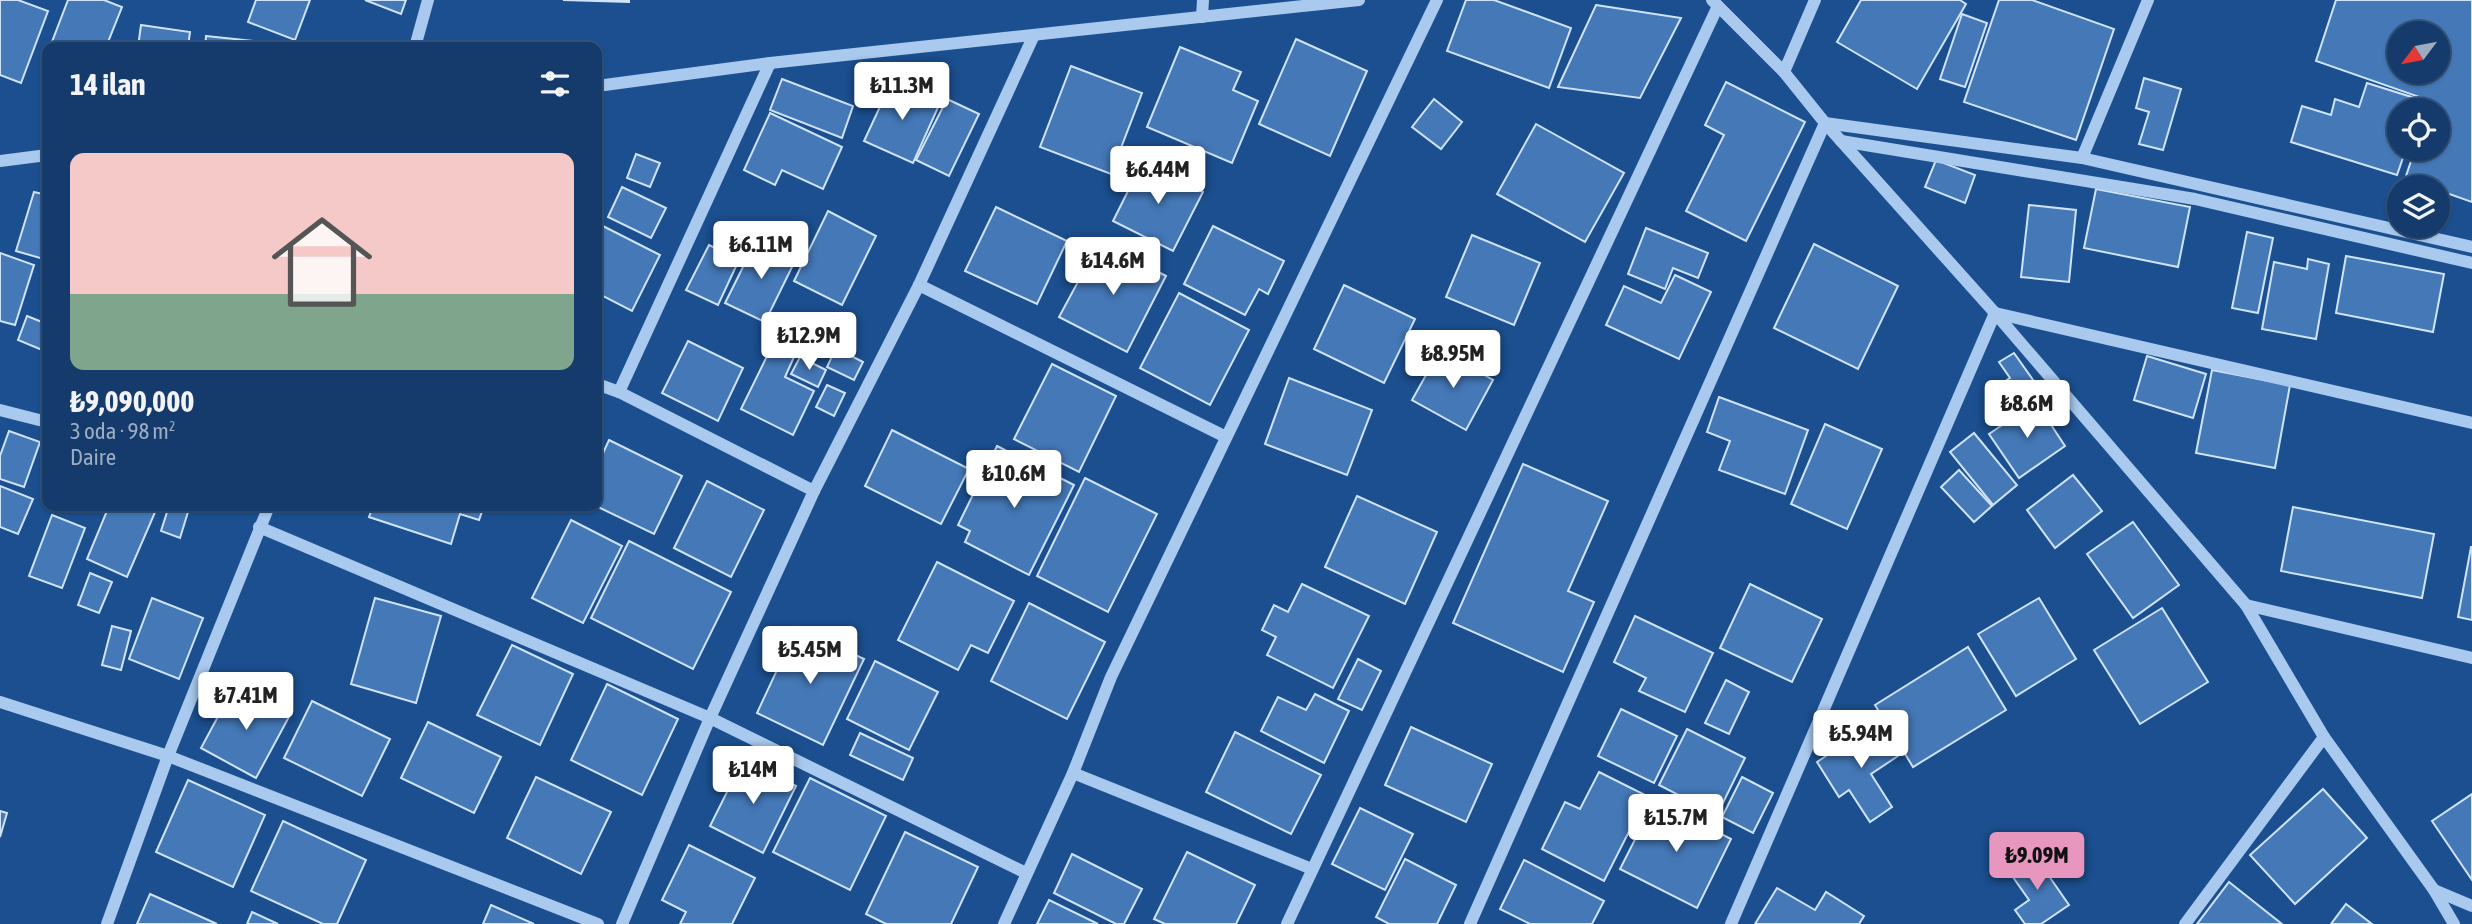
<!DOCTYPE html>
<html lang="tr">
<meta charset="utf-8">
<style>
body{margin:0;font-family:"Asap Condensed",sans-serif;background:#214673;color:#f1f3f6;height:100vh;display:flex;flex-direction:column;font-size:26px;white-space:nowrap}
*{box-sizing:border-box;margin:0}
p{font-size:23px;color:#9dadc1}
.icon{flex:none;width:38px;height:38px;fill:none;stroke:currentColor;stroke-width:2;stroke-linecap:round;stroke-linejoin:round}
.map{position:relative;flex:1;overflow:hidden}
.sheet{position:absolute;left:42px;top:42px;width:560px;height:469px;display:flex;flex-direction:column;background:#143b6b;border-radius:14px;box-shadow:0 2px 5px #0004,0 0 0 2px #33557e}
.sheet>*{flex:none}
.needle{width:46px;rotate:238deg}
.tools{position:absolute;left:2387px;top:21px;display:grid;gap:14px}
.tools a{display:grid;place-items:center;width:63px;height:63px;border-radius:50%;background:#143b6b;box-shadow:0 2px 5px #0004,0 0 0 2px #33557e;font-size:35px}
.price{position:absolute;translate:-50% -60px;padding:0 16px;border-radius:7px;background:#fff;color:#222;font-size:23px;line-height:46px;filter:drop-shadow(0 2px 4px #0008)}
.price::after{content:'';position:absolute;left:50%;top:42px;width:21px;height:16px;margin-left:-10px;background:inherit;clip-path:polygon(0 0,100% 0,50% 100%)}
.price.selected{background:#e797bd;color:#111}
ul{padding:0;list-style:none}
li{display:grid;align-content:center;gap:14px;height:371px;padding:0 28px}
li span{display:grid;place-items:center;height:217px;border-radius:14px;color:#555}
li>.icon{margin-inline-start:auto}
span .icon{width:126px;height:126px;fill:#fffc;stroke-width:1}
li b{font-size:30px}
h2{display:flex;justify-content:space-between;align-items:center;height:84px;padding:0 28px;font-size:30px}
.map>svg:first-child{display:block}
.building{fill:#4478b7;stroke:#cfe3fa;stroke-width:2;fill-rule:evenodd}
.lines{fill:none;stroke-linecap:round;stroke-linejoin:round}
.minor{stroke:#a9c9ee;stroke-width:12}
</style>
<div class="map">
<svg width="2472" height="924" viewBox="0 0 2472 924">
<rect width="100%" height="100%" fill="#1b4f8f"/>
<g class="building">
<path d="M0,0H18L48,11L21,83L0,75Z"/>
<path d="M68,0H104L122,7L106,47H50Z"/>
<path d="M256,0H310L295,40L248,22Z"/>
<path d="M365,0H406L401,14Z"/>
<path d="M563,0H629V2Z"/>
<path d="M1466,0H1494L1571,28L1549,88L1447,51Z"/>
<path d="M1861,0H1960L1966,4L1917,89L1837,42Z"/>
<path d="M1999,0H2032L2114,29L2076,140L1964,102Z"/>
<path d="M2336,0H2472V202L2438,190V187H2430L2405,179L2415,149H2438V110H2428L2431,101L2316,61ZM2399,33H2438V72H2399Z"/>
<path d="M1596,5L1681,18L1640,98L1558,87Z"/>
<path d="M1962,14L1987,23L1965,87L1940,79Z"/>
<path d="M141,25L190,32L188,47H138Z"/>
<path d="M206,36L272,43L271,47H205Z"/>
<path d="M1296,39L1367,71L1330,156L1259,124Z"/>
<path d="M1180,47L1241,72L1233,90L1258,101L1232,163L1147,127Z"/>
<path d="M1071,66L1142,93L1111,174L1040,147Z"/>
<path d="M2144,78L2181,89L2163,150L2139,144L2149,112L2136,108Z"/>
<path d="M782,79L853,106L842,138L770,110Z"/>
<path d="M892,81L940,103L913,163L864,141Z"/>
<path d="M1726,82L1805,122L1746,241L1686,211L1724,135L1705,125Z"/>
<path d="M2367,83L2421,100L2417,110H2399V149H2406L2397,175L2291,142L2302,106L2331,115L2335,99L2359,107Z"/>
<path d="M947,99L979,114L949,176L916,160Z"/>
<path d="M1434,99L1462,122L1441,149L1412,127Z"/>
<path d="M770,113L842,147L823,189L782,170L775,185L744,170Z"/>
<path d="M1536,124L1624,173L1585,242L1497,194Z"/>
<path d="M636,154L660,163L650,187L627,178Z"/>
<path d="M1936,160L1975,175L1965,203L1925,187Z"/>
<path d="M1143,161L1203,192L1173,251L1113,221Z"/>
<path d="M622,187L666,208L651,238L608,217Z"/>
<path d="M2096,189L2190,207L2178,267L2084,248Z"/>
<path d="M34,192L47,195V260L16,251Z"/>
<path d="M2029,205L2076,210L2069,282L2021,277Z"/>
<path d="M996,207L1067,241L1037,304L965,271Z"/>
<path d="M828,211L876,236L842,305L794,281Z"/>
<path d="M597,223L660,255L632,311L597,293Z"/>
<path d="M1213,226L1284,261L1268,294L1259,289L1245,315L1184,284Z"/>
<path d="M1646,228L1708,253L1698,278L1673,268L1665,289L1628,274Z"/>
<path d="M2247,232L2273,238L2258,313L2232,308Z"/>
<path d="M1472,235L1540,263L1514,325L1446,297Z"/>
<path d="M757,239L796,259L765,322L725,303Z"/>
<path d="M1100,241L1166,276L1127,352L1059,317Z"/>
<path d="M1814,244L1898,286L1858,369L1774,328Z"/>
<path d="M709,245L739,260L718,305L686,290Z"/>
<path d="M0,253L34,265L15,325L0,321Z"/>
<path d="M2346,256L2444,274L2433,332L2336,313Z"/>
<path d="M2308,259L2329,264L2316,339L2262,329L2274,262L2307,269Z"/>
<path d="M1675,275L1711,292L1679,359L1606,325L1624,286L1661,303Z"/>
<path d="M1344,285L1415,319L1384,383L1314,349Z"/>
<path d="M1179,293L1249,330L1210,405L1140,368Z"/>
<path d="M27,316L47,324V352L18,340Z"/>
<path d="M688,341L743,368L718,421L662,393Z"/>
<path d="M772,346L794,357L785,377L814,391L793,435L741,409Z"/>
<path d="M836,348L863,362L854,380L827,367Z"/>
<path d="M1440,350L1493,380L1466,430L1412,400Z"/>
<path d="M2014,353L2038,387L2000,411L1988,392L2010,378L1999,362Z"/>
<path d="M2147,356L2206,374L2193,418L2134,400Z"/>
<path d="M800,357L826,370L818,387L791,374Z"/>
<path d="M1052,364L1116,396L1079,472L1014,439Z"/>
<path d="M2212,370L2290,385L2275,468L2196,453Z"/>
<path d="M1289,378L1372,410L1347,475L1265,444Z"/>
<path d="M827,385L845,393L834,416L816,407Z"/>
<path d="M1719,397L1808,430L1785,494L1719,470L1730,441L1707,432Z"/>
<path d="M2036,402L2065,446L2019,478L1989,434Z"/>
<path d="M1825,424L1882,449L1847,529L1791,504Z"/>
<path d="M892,430L969,469L941,524L865,486Z"/>
<path d="M9,431L40,442L24,487L0,479V456Z"/>
<path d="M1974,433L2017,485L1993,505L1950,452Z"/>
<path d="M609,440L682,476L654,534L596,506L597,466Z"/>
<path d="M997,446L1074,485L1029,575L965,542L970,531L958,525Z"/>
<path d="M1523,464L1608,501L1568,591L1594,602L1563,672L1453,623Z"/>
<path d="M1959,470L1992,506L1974,522L1941,487Z"/>
<path d="M2073,475L2102,511L2055,548L2027,510Z"/>
<path d="M1085,478L1157,514L1108,612L1037,576Z"/>
<path d="M707,481L764,510L731,577L674,548Z"/>
<path d="M0,486L33,499L18,534L0,527Z"/>
<path d="M1357,496L1437,532L1405,604L1325,567Z"/>
<path d="M109,506H146L156,510L127,577L87,559Z"/>
<path d="M169,506L188,512L180,538L161,531Z"/>
<path d="M373,506H484L479,520L460,514L451,544L369,517Z"/>
<path d="M2293,507L2434,534L2422,598L2281,571Z"/>
<path d="M52,515L85,528L62,588L29,576Z"/>
<path d="M571,520L622,546L583,623L532,598Z"/>
<path d="M2133,522L2179,585L2133,618L2087,554Z"/>
<path d="M629,541L731,592L693,669L591,618Z"/>
<path d="M2471,547H2472V620L2458,617Z"/>
<path d="M937,562L1014,601L988,653L971,645L958,670L898,640Z"/>
<path d="M90,573L112,582L99,613L78,605Z"/>
<path d="M1302,584L1369,616L1333,688L1267,655L1276,637L1262,630L1274,605L1288,612Z"/>
<path d="M1750,584L1822,619L1792,682L1720,648Z"/>
<path d="M152,598L203,618L179,679L129,659Z"/>
<path d="M375,598L441,616L416,703L351,684Z"/>
<path d="M2039,598L2076,659L2016,696L1978,634Z"/>
<path d="M1029,603L1105,642L1067,719L991,681Z"/>
<path d="M2162,608L2208,682L2140,724L2094,650Z"/>
<path d="M1635,616L1713,653L1685,712L1639,691L1646,678L1614,662Z"/>
<path d="M112,626L131,631L121,670L102,665Z"/>
<path d="M797,627L864,659L823,745L757,713Z"/>
<path d="M512,645L573,674L540,745L477,715Z"/>
<path d="M1968,647L2006,710L1913,767L1875,705Z"/>
<path d="M1358,659L1381,671L1362,710L1338,699Z"/>
<path d="M875,661L938,692L909,750L847,719Z"/>
<path d="M1726,680L1749,692L1729,734L1705,723Z"/>
<path d="M607,684L678,719L642,795L571,760Z"/>
<path d="M235,685L290,715L256,778L201,748Z"/>
<path d="M1315,694L1349,711L1324,763L1261,731L1278,697L1306,710Z"/>
<path d="M312,701L390,739L362,796L284,758Z"/>
<path d="M1621,709L1677,736L1654,783L1598,756Z"/>
<path d="M428,722L501,757L474,813L401,778Z"/>
<path d="M1876,723L1898,756L1871,774L1892,807L1870,822L1849,790L1839,797L1817,762Z"/>
<path d="M1411,727L1492,764L1466,822L1385,785Z"/>
<path d="M1687,729L1745,758L1717,815L1659,785Z"/>
<path d="M1235,732L1321,775L1291,834L1206,792Z"/>
<path d="M860,733L913,758L903,780L850,755Z"/>
<path d="M743,760L796,786L763,853L710,826Z"/>
<path d="M1599,772L1647,796L1604,881L1542,849L1565,802L1580,809Z"/>
<path d="M536,777L611,812L581,874L507,838Z"/>
<path d="M1742,777L1773,793L1753,833L1722,817Z"/>
<path d="M810,778L886,816L850,890L773,852Z"/>
<path d="M188,780L265,815L233,887L156,852Z"/>
<path d="M2323,789L2367,838L2295,904L2250,855Z"/>
<path d="M2472,794V880L2432,821Z"/>
<path d="M1655,800L1731,839L1697,908L1620,869Z"/>
<path d="M1360,808L1413,834L1385,890L1332,864Z"/>
<path d="M0,811L7,813L0,837Z"/>
<path d="M283,821L366,860L337,924H323L251,891Z"/>
<path d="M905,832L978,867L951,924H886L866,914Z"/>
<path d="M689,845L755,878L732,924H680L686,912L662,900Z"/>
<path d="M1187,852L1255,885L1236,924H1165L1154,919Z"/>
<path d="M2033,853L2069,905L2041,924H2025L2015,910L2029,900L2008,870Z"/>
<path d="M1072,854L1142,889L1124,924H1116L1054,893Z"/>
<path d="M1405,859L1456,885L1437,924H1389L1376,917Z"/>
<path d="M1524,860L1604,901L1592,924H1530L1500,909Z"/>
<path d="M2229,882L2282,924H2197Z"/>
<path d="M1777,888L1815,910L1826,892L1864,916L1859,924H1755Z"/>
<path d="M150,894L217,924H137Z"/>
<path d="M1049,900L1098,924H1037Z"/>
<path d="M2346,904L2372,924H2331Z"/>
<path d="M491,905L534,924H483Z"/>
<path d="M252,912L278,924H247Z"/>
</g>
<g class="lines">
<g class="minor">
<path d="M1712,0L1784,72L1825,123L1995,313L2246,605L2324,737L2434,890L2454,924"/>
<path d="M1202,17L1203,0"/>
<path d="M415,47L428,0"/>
<path d="M1784,72L1815,0"/>
<path d="M597,86L770,63L1359,0"/>
<path d="M1841,141L2195,199L2472,263"/>
<path d="M2082,158L2148,0"/>
<path d="M0,161L47,155"/>
<path d="M919,285L1226,437"/>
<path d="M597,384L619,392L814,491"/>
<path d="M619,392L770,63"/>
<path d="M0,410L47,422"/>
<path d="M259,527L710,718L1026,873"/>
<path d="M2246,605L2472,658"/>
<path d="M0,702L168,756L598,924"/>
<path d="M1073,773L1312,869"/>
<path d="M2434,890L2472,906"/>
<path d="M107,924L168,756L269,506"/>
<path d="M622,924L710,718L814,491L919,285L1034,35"/>
<path d="M1004,924L1073,773L1111,677L1437,0"/>
<path d="M1287,924L1718,6"/>
<path d="M1470,924L1825,123L2082,158L2472,247"/>
<path d="M1731,924L1995,313L2472,423"/>
<path d="M2185,924L2324,737"/>
</g>
</g>
</svg>
<div class="tools">
<a><svg class="needle" viewBox="-14 -14 28 28"><path d="M0-13l5 13h-10z" fill="#e53935"/><path d="M0 13l5-13h-10z" fill="#9dadc1"/></svg></a>
<a><svg class="icon" aria-label="locate" viewBox="0 0 24 24"><circle cx="12" cy="12" r="6"/><path d="M12 2v4M12 18v4M2 12h4M18 12h4"/></svg></a>
<a><svg class="icon" aria-label="layers" viewBox="0 0 24 24"><path d="M12 4l9 5-9 5-9-5zM3 14l9 5 9-5"/></svg></a>
</div>
<b class="price" style="left:902px;top:122px">₺11.3M</b>
<b class="price" style="left:1158px;top:206px">₺6.44M</b>
<b class="price" style="left:761px;top:281px">₺6.11M</b>
<b class="price" style="left:1113px;top:297px">₺14.6M</b>
<b class="price" style="left:809px;top:372px">₺12.9M</b>
<b class="price" style="left:1453px;top:390px">₺8.95M</b>
<b class="price" style="left:2027px;top:440px">₺8.6M</b>
<b class="price" style="left:1014px;top:510px">₺10.6M</b>
<b class="price" style="left:810px;top:686px">₺5.45M</b>
<b class="price" style="left:246px;top:732px">₺7.41M</b>
<b class="price" style="left:1861px;top:770px">₺5.94M</b>
<b class="price" style="left:753px;top:806px">₺14M</b>
<b class="price" style="left:1676px;top:854px">₺15.7M</b>
<b class="price selected" style="left:2037px;top:892px">₺9.09M</b>
<section class="sheet">
<h2>14 ilan<svg class="icon" aria-label="filters" viewBox="0 0 24 24"><path d="M4 7h16M4 17h16"/><circle cx="9" cy="7" r="2"/><circle cx="15" cy="17" r="2"/></svg></h2>
<ul>
<li><span style="background:linear-gradient(#f6c9c9 65%,#7fa58c 0)"><svg class="icon" aria-label="home" viewBox="0 0 24 24"><path d="M3 11l9-7 9 7M6 9v11h12V9"/></svg></span><div><b>₺9,090,000</b><p>3 oda · 98 m²</p><p>Daire</p></div></li>
</ul>
</section>
</div>
